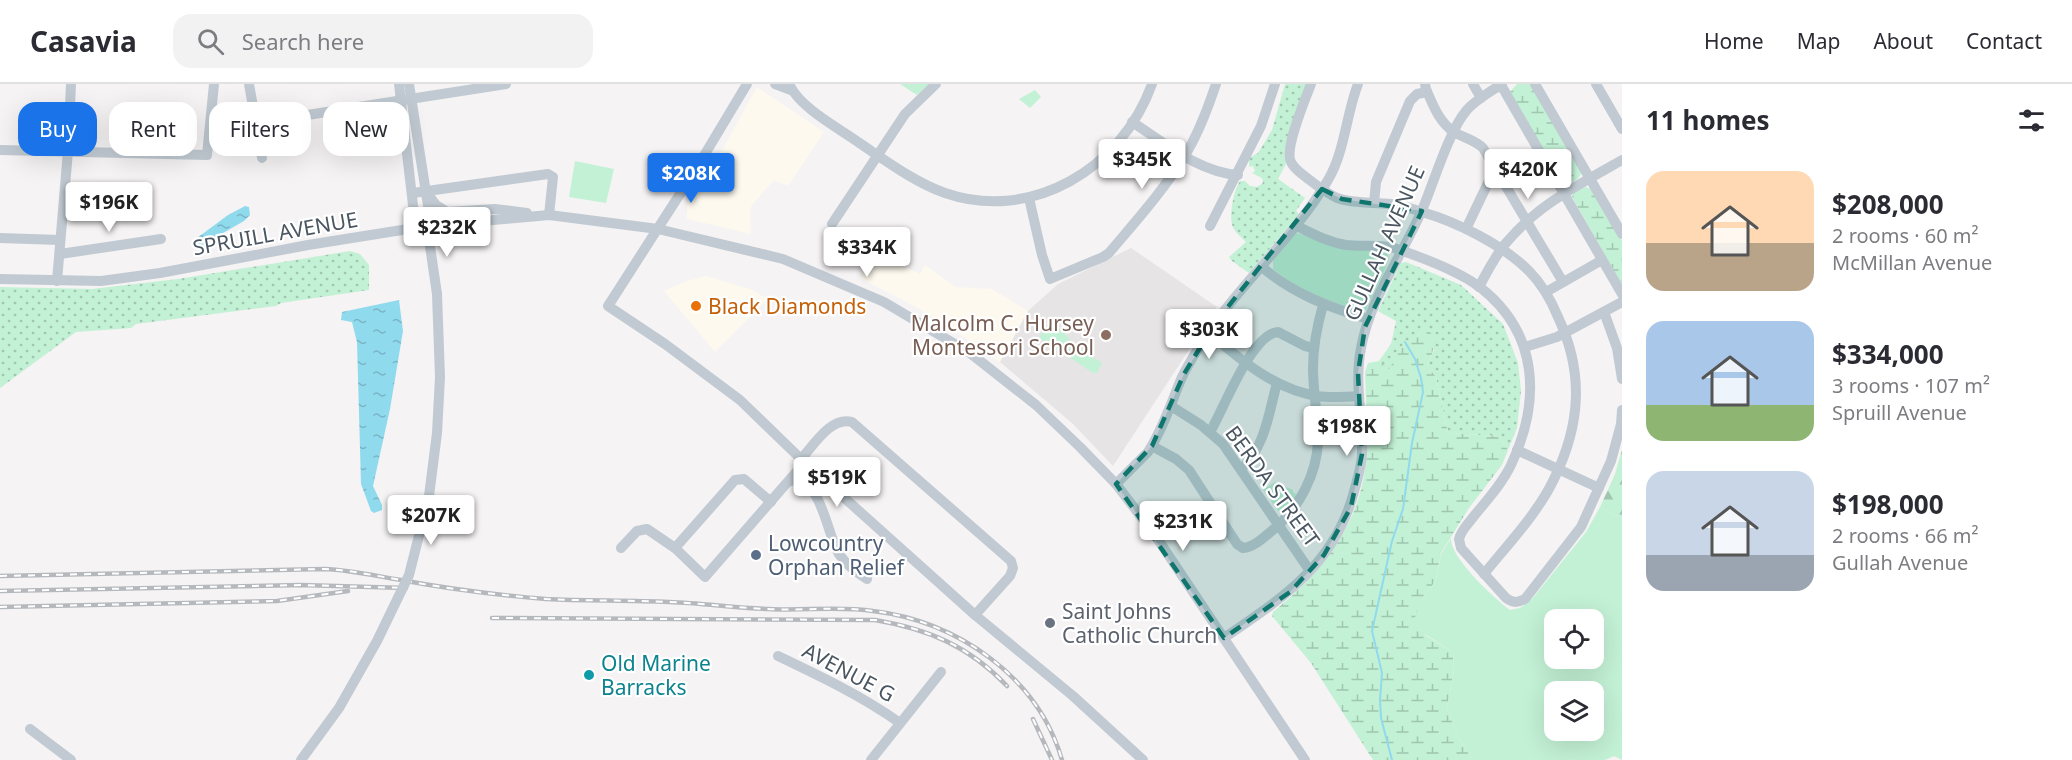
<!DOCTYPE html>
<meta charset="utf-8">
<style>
body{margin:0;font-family:"Noto Sans",sans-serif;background:#f2f2f3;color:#2b2b33;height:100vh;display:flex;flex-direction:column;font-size:22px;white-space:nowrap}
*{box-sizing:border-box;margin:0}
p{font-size:20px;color:#7c7c81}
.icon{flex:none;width:33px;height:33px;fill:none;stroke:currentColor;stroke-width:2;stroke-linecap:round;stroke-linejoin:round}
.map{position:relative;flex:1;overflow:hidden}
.details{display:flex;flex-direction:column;background:#fff;width:450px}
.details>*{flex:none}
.hud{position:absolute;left:18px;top:18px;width:570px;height:54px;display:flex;gap:12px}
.buttons{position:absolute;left:1544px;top:525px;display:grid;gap:12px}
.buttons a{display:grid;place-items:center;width:60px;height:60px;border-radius:12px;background:#fff;box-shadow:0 6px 24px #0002;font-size:30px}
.price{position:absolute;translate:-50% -51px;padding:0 14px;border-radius:6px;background:#fff;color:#222;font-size:20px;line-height:39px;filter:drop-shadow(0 2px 3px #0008)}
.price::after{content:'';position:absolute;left:50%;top:36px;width:18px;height:14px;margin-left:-9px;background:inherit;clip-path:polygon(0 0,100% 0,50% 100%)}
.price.active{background:#1a73e8;color:#fff}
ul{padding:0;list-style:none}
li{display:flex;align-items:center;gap:18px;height:150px;padding:0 24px}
li span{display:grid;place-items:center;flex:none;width:168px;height:120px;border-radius:18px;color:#555}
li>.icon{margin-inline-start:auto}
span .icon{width:72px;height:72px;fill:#fffc;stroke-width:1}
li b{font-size:26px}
h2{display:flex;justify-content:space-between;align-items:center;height:72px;padding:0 24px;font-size:26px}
.tag{padding:0 21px;border-radius:18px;background:#fff;box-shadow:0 6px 24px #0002;font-size:21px;line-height:54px}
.tag.active{background:#1a73e8;color:#fff}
header{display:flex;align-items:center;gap:36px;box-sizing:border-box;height:84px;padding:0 30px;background:#fff;border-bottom:2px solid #e1e1e2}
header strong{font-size:28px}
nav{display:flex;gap:33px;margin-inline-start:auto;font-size:21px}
.search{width:420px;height:54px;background:#f2f2f3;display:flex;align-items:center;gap:15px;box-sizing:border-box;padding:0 21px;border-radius:18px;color:#7c7c81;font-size:22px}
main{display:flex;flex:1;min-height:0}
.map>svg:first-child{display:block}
.commercial{fill:#fdf9ef}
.education{fill:#e6e4e5}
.grass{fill:url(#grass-dots)}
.forest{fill:url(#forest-firs)}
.wetland{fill:url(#wetland-marsh)}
.park{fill:#c3f1d5;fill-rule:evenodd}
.water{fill:url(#water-ripples)}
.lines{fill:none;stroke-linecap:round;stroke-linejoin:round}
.stream{stroke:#90daee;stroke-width:2}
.minor{stroke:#c1cad2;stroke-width:10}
.rail-casing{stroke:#b5b8bd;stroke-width:4.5}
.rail{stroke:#fff;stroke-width:2;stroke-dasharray:7;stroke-linecap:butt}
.minor-bridge{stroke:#c1cad2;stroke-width:10}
.marked{fill:#0f766e;fill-opacity:0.2;stroke:#0f766e;stroke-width:4.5;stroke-dasharray:12 8;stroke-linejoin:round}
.food-dot{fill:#e8710a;stroke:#fff;stroke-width:2}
.education-dot{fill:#8d6e63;stroke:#fff;stroke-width:2}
.service-dot{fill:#5c6f8a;stroke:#fff;stroke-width:2}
.worship-dot{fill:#6b7280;stroke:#fff;stroke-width:2}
.culture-dot{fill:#0f9aa8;stroke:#fff;stroke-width:2}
.labels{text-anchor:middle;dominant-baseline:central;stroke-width:4.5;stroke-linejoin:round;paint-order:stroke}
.street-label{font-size:21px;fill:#4a5661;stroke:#fff}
.food-label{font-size:21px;fill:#c56008;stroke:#fff;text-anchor:start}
.education-label{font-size:21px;fill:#785e54;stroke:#fff;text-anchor:end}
.service-label{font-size:21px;fill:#4e5e75;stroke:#fff;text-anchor:start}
.worship-label{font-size:21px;fill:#5b616d;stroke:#fff;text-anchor:start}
.culture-label{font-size:21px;fill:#0d838f;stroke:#fff;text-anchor:start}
</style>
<header>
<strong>Casavia</strong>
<div class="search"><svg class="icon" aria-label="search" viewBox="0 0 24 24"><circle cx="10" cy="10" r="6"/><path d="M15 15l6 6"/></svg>Search here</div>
<nav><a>Home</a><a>Map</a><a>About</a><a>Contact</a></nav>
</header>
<main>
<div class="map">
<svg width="1622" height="676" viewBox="0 0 1622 676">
<defs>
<pattern id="grass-dots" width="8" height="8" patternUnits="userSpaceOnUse" patternTransform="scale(1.5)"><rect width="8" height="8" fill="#c3f1d5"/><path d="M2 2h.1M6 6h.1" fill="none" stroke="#a0c6b0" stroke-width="1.8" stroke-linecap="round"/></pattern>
<pattern id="forest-firs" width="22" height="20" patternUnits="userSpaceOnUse" patternTransform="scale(1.5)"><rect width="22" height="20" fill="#c3f1d5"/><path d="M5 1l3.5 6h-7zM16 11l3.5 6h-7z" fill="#a0c6b0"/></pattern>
<pattern id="wetland-marsh" width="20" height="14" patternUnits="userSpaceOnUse" patternTransform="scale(1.5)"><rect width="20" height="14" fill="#c3f1d5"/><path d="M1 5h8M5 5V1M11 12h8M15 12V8" fill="none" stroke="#a0c6b0"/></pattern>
<pattern id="water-ripples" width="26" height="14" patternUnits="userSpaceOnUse" patternTransform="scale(1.5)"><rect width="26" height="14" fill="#90daee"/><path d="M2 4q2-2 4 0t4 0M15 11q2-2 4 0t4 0" fill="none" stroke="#78b4c4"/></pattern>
</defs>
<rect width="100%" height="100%" fill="#f5f3f3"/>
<g class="commercial">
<path d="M757,3L824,48L788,102L774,96L752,121L750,127L751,150L687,135V121L724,63Z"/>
<path d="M875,167L920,190L925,181L956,203L992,205L1028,227L1000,278L945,240L905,217L861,195Z"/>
<path d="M706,192L750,205L768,215L715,268L664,207L684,198Z"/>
</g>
<path class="education" d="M1131,164L1217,223L1113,382L1073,340L1000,278L1028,227L1058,200Z"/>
<g class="grass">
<path d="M1285,0H1308L1287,78L1278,95L1305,114L1296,127L1299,130L1249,189L1232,177L1229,173L1246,158C1242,154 1235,148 1233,143C1228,133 1234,106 1240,97H1245L1250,102L1257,103L1263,99L1262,94L1252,89L1255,87L1253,82L1249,83V74L1258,69L1272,46Z"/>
<path d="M350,167L360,170L369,181V206L281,219L276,222L136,240L131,244L76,248L0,304V203L92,205L178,195Z"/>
<path d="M1406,178L1461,201L1503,240L1518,279L1521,307L1517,344L1508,366L1498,352L1448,349L1436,293L1427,282L1434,266L1424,242L1417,253L1405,258L1389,286L1379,277L1391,260L1396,237L1378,227L1401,179Z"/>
</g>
<path class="forest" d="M1622,366V435L1600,423L1615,390Z"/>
<g class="wetland">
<path d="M1517,0H1531L1582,87C1580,95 1575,97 1568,100L1561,98L1509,9Z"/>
<path d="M1585,103L1592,105L1622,157V201L1572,113L1573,109Z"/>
<path d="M1424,242C1439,253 1434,267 1427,282L1436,293L1448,349L1498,352L1508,366L1502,381L1469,424L1441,469L1436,496L1420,519L1425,551L1453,568L1454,586L1447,624L1458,653L1473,676H1373L1311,579L1272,532L1273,528C1319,491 1357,445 1365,385C1369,353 1366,320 1365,288L1368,279L1379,277L1389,285L1405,258L1417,253Z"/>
</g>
<g class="park">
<path d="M900,0H929L917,11Z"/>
<path d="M1035,6L1041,13L1030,24L1019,15Z"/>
<path d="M575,77L614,85L606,119L569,113Z"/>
<path d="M1296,149L1387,169L1389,175C1383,193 1373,208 1366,226L1358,227L1299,205L1273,185V176Z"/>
<path d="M1051,238L1062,246L1071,257L1063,269L1039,254L1044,244Z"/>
<path d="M1072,260L1102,279L1097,289H1093L1066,271Z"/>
<path d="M1275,398L1293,406V408L1298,412L1282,432L1263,406Z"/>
<path d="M1600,423L1622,435V676L1614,672L1605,676H1473L1458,653L1447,624L1454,586L1453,568L1412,542L1420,519L1436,496L1441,470L1451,454C1450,474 1494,514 1510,526L1520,524L1532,515L1586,448ZM1554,536H1593V574H1554ZM1554,608H1593V646H1554Z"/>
</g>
<g class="water">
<path d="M245,122L249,123L250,131L244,137L202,161H198L193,157L228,131Z"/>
<path d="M399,216L403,247L390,325L373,402L382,421V426L374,429L371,427L361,400L357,258L352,238L341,236L342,228Z"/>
</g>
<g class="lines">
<path class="stream" d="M1392,676L1381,634L1380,616L1382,589L1372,547L1392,457L1403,425L1412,359L1423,308L1421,294L1415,275L1405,258"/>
<g class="minor">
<path d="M249,0L262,74"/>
<path d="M399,0L414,130L427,142"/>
<path d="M409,0L429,128L427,142L437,210"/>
<path d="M747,0L696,85L608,222L665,260L740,316L801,375L975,531L1073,612L1143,676"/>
<path d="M775,0L791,6"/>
<path d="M789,0C800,24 837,43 858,58C885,76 914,98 945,109C1032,139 1122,84 1152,0"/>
<path d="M1311,0C1305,16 1284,65 1291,78C1294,85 1301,89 1307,94C1316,101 1326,109 1337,114C1354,120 1373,118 1391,120C1402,121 1412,125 1422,128C1457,138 1503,161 1529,187C1542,200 1551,216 1558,233C1584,288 1581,340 1554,395C1538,429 1508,460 1484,490"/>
<path d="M1425,0L1426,5C1433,21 1439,38 1454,48C1464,54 1475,56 1483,64L1563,198"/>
<path d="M1473,0L1481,14"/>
<path d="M1535,0L1622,150"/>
<path d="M1596,0L1622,45"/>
<path d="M1501,1L1622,210"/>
<path d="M1132,38C1165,59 1198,88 1238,91"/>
<path d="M256,39L506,0"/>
<path d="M0,66L207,71L214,0"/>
<path d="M413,109L548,90L553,93L549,131"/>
<path d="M427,109L436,121L447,128L495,125L527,129"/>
<path d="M1029,114L1042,171L1050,195L1103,173L1109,169C1135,138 1163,107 1184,73C1198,51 1208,24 1216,0"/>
<path d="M1374,119L1376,98L1410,17L1417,10L1427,8"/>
<path d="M832,140L905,30L936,0"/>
<path d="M1210,142L1261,42L1275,0"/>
<path d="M1297,142C1313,150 1328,158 1346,161C1362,163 1378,160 1394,164C1421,173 1459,187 1481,204C1539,250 1541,317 1511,381C1502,400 1487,416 1474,432C1469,439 1461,446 1459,455L1461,464L1506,514C1513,519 1517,519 1525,515L1581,443L1611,377L1621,340L1622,326"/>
<path d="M1466,145L1488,99L1493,95L1501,93"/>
<path d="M0,154L60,156"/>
<path d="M60,170L161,155"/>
<path d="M1262,183C1293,210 1329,223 1368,235"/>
<path d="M0,195L101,197L160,189L308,161L427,142L549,131L658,145L783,175L884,218L970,269L1036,321L1080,363L1116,400L1155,451L1305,676"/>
<path d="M57,197L68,67L71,0"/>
<path d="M1479,203C1487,188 1495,172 1506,159C1537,121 1580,100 1622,76"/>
<path d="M1546,208L1602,176"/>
<path d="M1604,228L1617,264L1622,295"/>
<path d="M1209,249C1241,276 1274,305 1317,312C1331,314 1345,313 1359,312"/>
<path d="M1525,263L1557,253L1622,218"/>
<path d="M1171,322L1201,341L1223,360L1310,487"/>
<path d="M1210,348C1223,327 1251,250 1278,248L1305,262L1314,264"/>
<path d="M1152,362L1176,375L1189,386L1237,460L1243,464C1255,463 1265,452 1274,445C1299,424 1317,390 1318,357C1318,333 1313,308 1313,284C1313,262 1317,242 1323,221"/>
<path d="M1517,366L1599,404"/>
<path d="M801,375C814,361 831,332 852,338L1011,477L1013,484L1010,492L975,531"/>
<path d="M1241,385C1265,364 1269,328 1277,299"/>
<path d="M789,397C822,391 826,449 839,470C846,481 856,488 867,495"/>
<path d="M1116,400L1148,368C1163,345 1171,319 1182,293C1191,275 1204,255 1215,239C1251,189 1297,149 1328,96C1345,67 1346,31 1358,0"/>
<path d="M621,464L637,447L647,445L675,464L705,493L805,378"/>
<path d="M675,464L735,396L744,395L771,418"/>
<path d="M1224,554C1284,513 1336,480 1355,404C1358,393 1362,380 1362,369C1363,334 1354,298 1361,264C1371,210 1405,169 1425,119C1435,94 1450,46 1466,27C1475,16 1490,8 1502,0"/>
<path d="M778,572C820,592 862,612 900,639"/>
<path d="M30,645L71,676"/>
<path d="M871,676L941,588"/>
</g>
<g class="rail-casing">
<g id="rail">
<path d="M0,492L325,485C351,486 376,492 401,496C449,505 497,511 546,515C587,517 628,516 669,518C702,519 735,524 768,525C803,527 839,522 873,527C956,537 1038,592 1062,676"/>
<path d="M0,507L301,501L406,504"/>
<path d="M0,523L277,517L348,507"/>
<path d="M492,534L875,536C928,545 969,562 1007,602"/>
<path d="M1033,635L1052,676"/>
</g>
</g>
<use href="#rail" class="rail"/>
<path class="minor-bridge" d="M301,676L339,624L377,557L409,491L429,412L437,349L440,293L437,210"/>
</g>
<path class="marked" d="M1322,105L1342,115L1422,127L1365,243L1358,289L1362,370L1351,423L1324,471L1290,508L1224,554L1116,400L1152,362L1184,290L1215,239Z"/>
<circle class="food-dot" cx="696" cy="222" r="6"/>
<circle class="education-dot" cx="1106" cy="251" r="6"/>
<circle class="service-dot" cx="756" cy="471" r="6"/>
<circle class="worship-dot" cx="1050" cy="539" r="6"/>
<circle class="culture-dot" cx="589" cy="591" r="6"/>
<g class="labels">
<g class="street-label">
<text transform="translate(275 149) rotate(-10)">SPRUILL AVENUE</text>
<text transform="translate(1384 159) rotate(-66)">GULLAH AVENUE</text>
<text transform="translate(1273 402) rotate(54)">BERDA STREET</text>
<text transform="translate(849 588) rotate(28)">AVENUE G</text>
</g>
<g class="food-label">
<text x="708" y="222">Black Diamonds</text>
</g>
<g class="education-label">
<text x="1094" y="239">Malcolm C. Hursey<tspan x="1094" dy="24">Montessori School</tspan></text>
</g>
<g class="service-label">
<text x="768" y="459">Lowcountry<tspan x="768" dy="24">Orphan Relief</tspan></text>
</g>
<g class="worship-label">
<text x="1062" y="527">Saint Johns<tspan x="1062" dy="24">Catholic Church</tspan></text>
</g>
<g class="culture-label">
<text x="601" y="579">Old Marine<tspan x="601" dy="24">Barracks</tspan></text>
</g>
</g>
</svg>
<div class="buttons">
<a><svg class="icon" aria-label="locate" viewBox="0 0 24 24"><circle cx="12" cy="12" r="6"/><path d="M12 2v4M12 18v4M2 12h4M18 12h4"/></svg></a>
<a><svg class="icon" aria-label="layers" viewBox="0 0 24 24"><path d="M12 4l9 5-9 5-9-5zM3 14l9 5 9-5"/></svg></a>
</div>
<b class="price" style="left:1142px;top:106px">$345K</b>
<b class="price" style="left:1528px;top:116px">$420K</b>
<b class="price active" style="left:691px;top:120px">$208K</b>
<b class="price" style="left:109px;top:149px">$196K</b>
<b class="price" style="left:447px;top:174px">$232K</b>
<b class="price" style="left:867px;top:194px">$334K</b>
<b class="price" style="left:1209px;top:276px">$303K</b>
<b class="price" style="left:1347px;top:373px">$198K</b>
<b class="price" style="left:837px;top:424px">$519K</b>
<b class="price" style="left:431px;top:462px">$207K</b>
<b class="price" style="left:1183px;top:468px">$231K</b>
<div class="hud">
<a class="tag active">Buy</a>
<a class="tag">Rent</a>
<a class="tag">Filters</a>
<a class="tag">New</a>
</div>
</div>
<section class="details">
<h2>11 homes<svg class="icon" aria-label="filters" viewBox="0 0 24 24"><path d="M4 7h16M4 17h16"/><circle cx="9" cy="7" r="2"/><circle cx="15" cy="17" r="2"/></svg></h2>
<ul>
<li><span style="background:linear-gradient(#ffd9b3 60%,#b9a48a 0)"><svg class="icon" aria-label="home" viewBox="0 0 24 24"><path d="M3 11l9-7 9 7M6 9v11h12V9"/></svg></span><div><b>$208,000</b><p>2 rooms · 60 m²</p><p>McMillan Avenue</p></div></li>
<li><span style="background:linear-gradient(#a9c7e8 70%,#8fb573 0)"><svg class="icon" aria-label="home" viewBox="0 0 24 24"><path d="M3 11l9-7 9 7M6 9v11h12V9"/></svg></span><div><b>$334,000</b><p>3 rooms · 107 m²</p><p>Spruill Avenue</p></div></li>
<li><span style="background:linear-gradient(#c9d6e8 70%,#9aa5b1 0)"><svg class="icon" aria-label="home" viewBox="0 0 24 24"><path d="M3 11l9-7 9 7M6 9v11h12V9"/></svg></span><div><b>$198,000</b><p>2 rooms · 66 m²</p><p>Gullah Avenue</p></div></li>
</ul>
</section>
</main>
